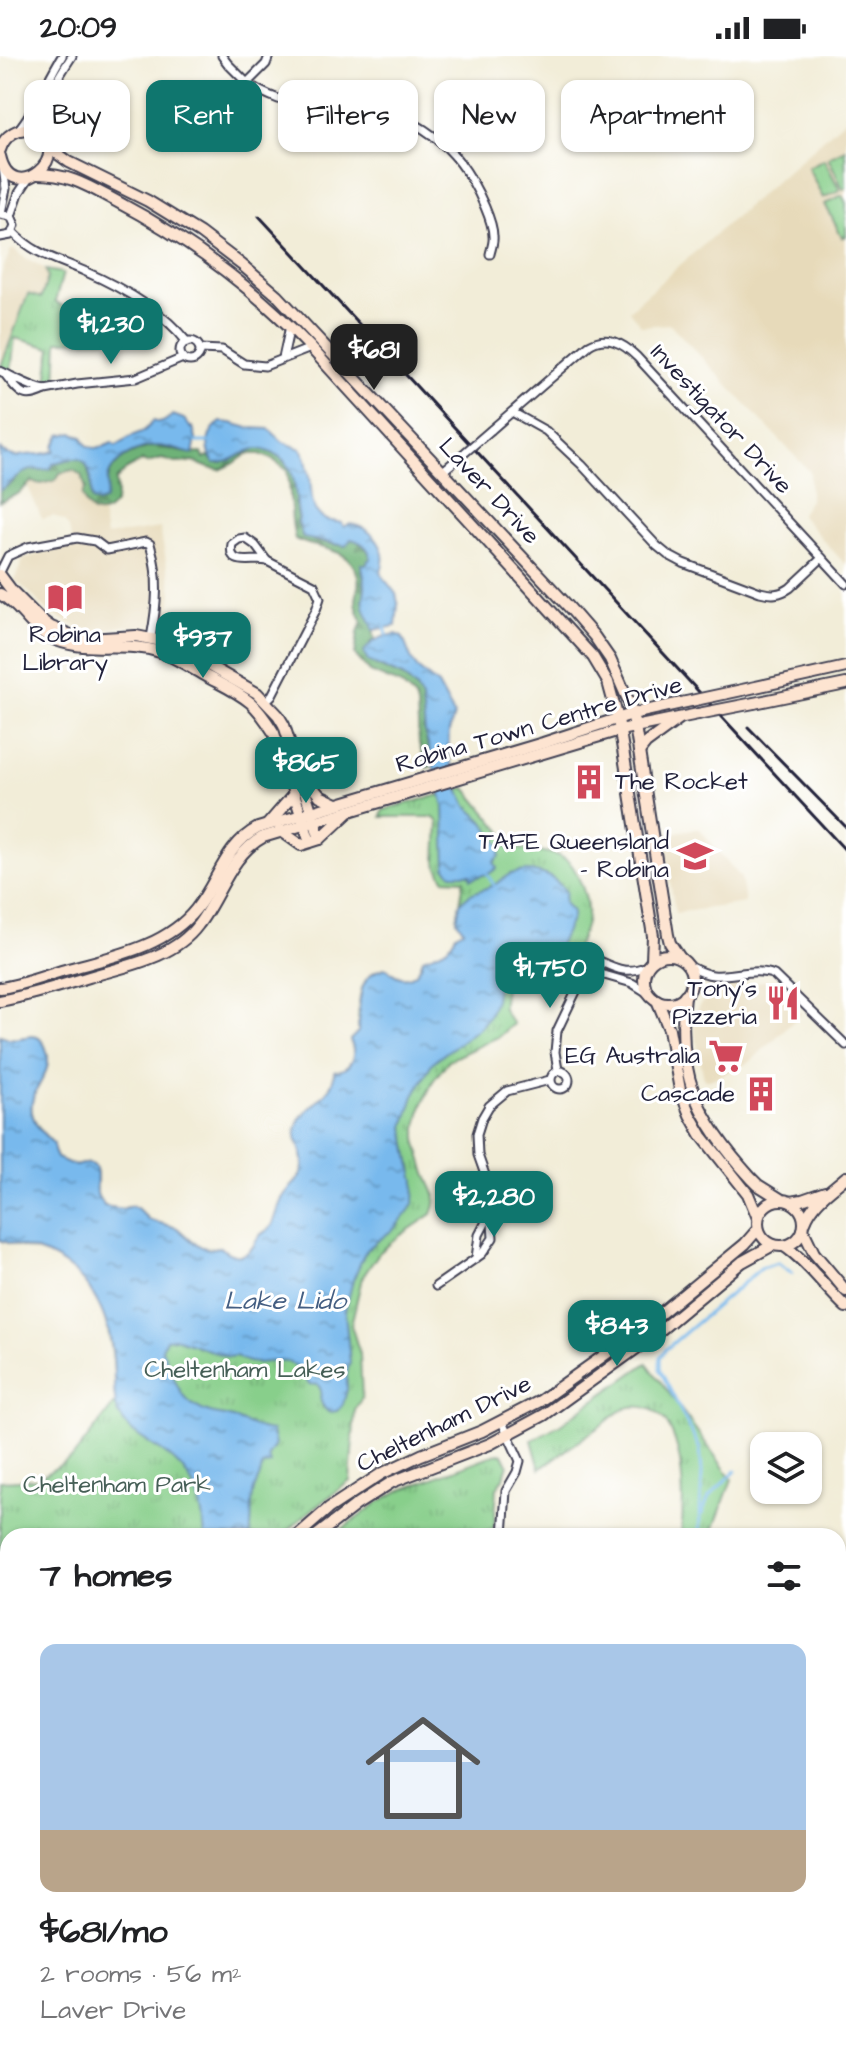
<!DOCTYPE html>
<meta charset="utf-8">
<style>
body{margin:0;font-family:"Architects Daughter",sans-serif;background:#f6f6f6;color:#202124;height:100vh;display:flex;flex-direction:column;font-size:30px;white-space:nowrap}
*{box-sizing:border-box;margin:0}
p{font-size:26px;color:#757577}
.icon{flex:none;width:44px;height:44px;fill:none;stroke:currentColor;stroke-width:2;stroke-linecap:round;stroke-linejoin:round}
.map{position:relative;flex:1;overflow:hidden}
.side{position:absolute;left:0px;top:1472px;width:846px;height:538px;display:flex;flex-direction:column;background:#fff;border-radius:24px 24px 0 0;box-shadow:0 2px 6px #0004}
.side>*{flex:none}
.top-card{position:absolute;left:24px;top:24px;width:798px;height:72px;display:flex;gap:16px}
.fabs{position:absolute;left:750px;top:1376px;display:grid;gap:16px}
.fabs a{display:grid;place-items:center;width:72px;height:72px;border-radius:16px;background:#fff;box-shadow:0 2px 6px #0004;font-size:40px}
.price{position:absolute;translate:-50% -68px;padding:0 18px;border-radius:16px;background:#0f766e;color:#fff;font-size:26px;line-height:52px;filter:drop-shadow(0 2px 4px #0008)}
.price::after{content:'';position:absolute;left:50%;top:48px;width:24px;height:18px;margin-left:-12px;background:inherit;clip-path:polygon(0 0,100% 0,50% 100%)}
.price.selected{background:#222;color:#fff}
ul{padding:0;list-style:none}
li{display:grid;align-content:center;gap:16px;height:424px;padding:0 40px}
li+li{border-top:2px solid #e0e0e0}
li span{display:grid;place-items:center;height:248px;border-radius:16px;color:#555}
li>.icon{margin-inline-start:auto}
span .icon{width:144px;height:144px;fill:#fffc;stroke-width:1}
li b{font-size:34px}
h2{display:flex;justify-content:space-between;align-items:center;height:96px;padding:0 40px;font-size:34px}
.chip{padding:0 28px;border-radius:16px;background:#fff;box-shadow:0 2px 6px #0004;font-size:28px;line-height:72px}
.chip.selected{background:#0f766e;color:#fff}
.status{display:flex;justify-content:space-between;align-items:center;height:56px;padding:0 40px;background:#fff;direction:ltr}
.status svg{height:22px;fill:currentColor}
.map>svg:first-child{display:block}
.built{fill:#e7daba}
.green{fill:#88cf8b;stroke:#557863;stroke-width:2}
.forest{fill:url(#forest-firs);stroke:#486a59;stroke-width:2}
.park{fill:url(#park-tufts);stroke:#557863;stroke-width:2}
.water{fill:url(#water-ripples);stroke:#4d6e94;stroke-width:2}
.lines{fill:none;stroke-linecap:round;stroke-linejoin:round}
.stream{stroke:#78b9ed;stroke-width:3}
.street-casing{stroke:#414053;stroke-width:11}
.secondary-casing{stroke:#414053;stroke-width:14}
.street{stroke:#fff;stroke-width:7}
.secondary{stroke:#fde4d1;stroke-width:10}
.rail{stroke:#22223b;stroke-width:3}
.street-bridge-casing{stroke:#414053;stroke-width:11;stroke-linecap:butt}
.secondary-bridge-casing{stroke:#414053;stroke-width:14;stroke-linecap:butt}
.street-bridge{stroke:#fff;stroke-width:7}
.secondary-bridge{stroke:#fde4d1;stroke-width:10}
.labels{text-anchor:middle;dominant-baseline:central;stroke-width:6;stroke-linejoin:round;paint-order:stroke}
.street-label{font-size:24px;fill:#22223b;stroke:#fff}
.poi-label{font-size:24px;fill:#22223b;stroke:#fff;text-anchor:end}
.park-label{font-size:24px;fill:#465f57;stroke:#fff}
.water-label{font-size:26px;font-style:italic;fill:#445e82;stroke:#fff}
</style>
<div class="status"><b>20:09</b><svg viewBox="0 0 49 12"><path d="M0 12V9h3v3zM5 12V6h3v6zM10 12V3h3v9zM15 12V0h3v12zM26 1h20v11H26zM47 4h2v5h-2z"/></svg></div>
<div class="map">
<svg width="846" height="2009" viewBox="0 0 846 2009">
<defs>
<pattern id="forest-firs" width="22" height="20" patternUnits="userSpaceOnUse" patternTransform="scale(2)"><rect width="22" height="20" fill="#6eb277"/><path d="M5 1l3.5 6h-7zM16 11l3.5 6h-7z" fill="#5a9063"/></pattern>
<pattern id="park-tufts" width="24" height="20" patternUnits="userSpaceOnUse" patternTransform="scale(2)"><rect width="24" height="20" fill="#88cf8b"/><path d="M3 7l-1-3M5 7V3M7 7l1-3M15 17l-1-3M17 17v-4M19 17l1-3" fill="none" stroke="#75b179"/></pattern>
<pattern id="water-ripples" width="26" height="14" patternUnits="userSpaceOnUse" patternTransform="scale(2)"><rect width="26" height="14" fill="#78b9ed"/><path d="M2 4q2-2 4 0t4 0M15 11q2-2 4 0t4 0" fill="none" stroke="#6296c1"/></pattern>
</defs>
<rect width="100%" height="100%" fill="#fff"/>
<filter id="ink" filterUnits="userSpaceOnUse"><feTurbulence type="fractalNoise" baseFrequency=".0125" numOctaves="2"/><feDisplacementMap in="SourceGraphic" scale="16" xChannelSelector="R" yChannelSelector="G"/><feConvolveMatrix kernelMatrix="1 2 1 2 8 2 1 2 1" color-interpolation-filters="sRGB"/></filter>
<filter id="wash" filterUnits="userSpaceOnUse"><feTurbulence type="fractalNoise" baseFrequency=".006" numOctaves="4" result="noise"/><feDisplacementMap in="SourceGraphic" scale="32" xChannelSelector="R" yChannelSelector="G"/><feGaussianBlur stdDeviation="1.8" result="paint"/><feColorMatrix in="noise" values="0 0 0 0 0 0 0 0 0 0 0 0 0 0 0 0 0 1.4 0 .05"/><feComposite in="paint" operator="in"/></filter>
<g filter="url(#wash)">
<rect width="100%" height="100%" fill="#f2edd8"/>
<g class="built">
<path d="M846,63V509L800,459L810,444V416L670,268L641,270L629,254Z"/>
<path d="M14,193L22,200L44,212L48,219L40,241L27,237L2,305H0V222L10,195Z"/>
<path d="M73,414L81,419L94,457H102L106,480L160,472L172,537L166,576L124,570L99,575L76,571L46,554L29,536L14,524L24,502L73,490L69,472L64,465L54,460L42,463L27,428Z"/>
<path d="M699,772L741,822L745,847L675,857L663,778Z"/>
<path d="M765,925L773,929L801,958L750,1006L712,1023H704L693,968L699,950L715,931Z"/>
</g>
<g class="green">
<path d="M845,93L846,132L843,133L828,101Z"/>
<path d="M824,103L840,134L823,142L808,111Z"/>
<path d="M842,139L846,147V180L842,182L825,148Z"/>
</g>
<path class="forest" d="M154,390C170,392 185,399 202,397L204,402L209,400L214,407H222L253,393H263L280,401L292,416L297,439L295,449L299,464L313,485L345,490L351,483C363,486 369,492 371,504L361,512L366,531L363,544L368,560L372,566L375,584L370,587L376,609L402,620L416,632L422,643L425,677L432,710L427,712L419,688L417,650L415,642L401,629L370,616L355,599L358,576L362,565C360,559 356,552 356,546C356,537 360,530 358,520C350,489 316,494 295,483C289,459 292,437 287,414L272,403L260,398H247L233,408L220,414L209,412L194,406L176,407L162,403L147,407L142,405L127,413L116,424C116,431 118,438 116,445C114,450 111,452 107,455C93,462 86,451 82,439L86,432L81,419L73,414L60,417L56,424L42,428L31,426L18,438L0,446V434L11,428L23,416L33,413L41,414L54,407L73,402L82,403L87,410L92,429L108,424C112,403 135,395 154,390Z"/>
<g class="park">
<path d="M46,214L63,217L55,246L102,271L115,242L127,247L106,284L58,285L56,327L47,328L51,292L15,282L11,315L1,310L28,238L41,242L48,221Z"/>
<path d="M466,732L502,776L509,792C527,794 548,794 565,803C572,807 576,815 579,823C595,858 586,874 568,906L563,902L558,906L555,898L535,889L521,894L516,901L504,903L497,908L494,918L505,933C501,953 501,953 513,968L498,981L449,1004L433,1025L422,1049L417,1070V1087L426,1118L436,1140L435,1150L432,1158L398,1181L379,1197L362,1222L351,1269L360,1298L362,1342L355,1353L350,1425L305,1459L283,1480H8V1637L0,1615V1425L37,1423L72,1402L116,1346C113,1298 112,1242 69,1210C49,1195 22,1193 0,1184V979C19,988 26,977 37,981C41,983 43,986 45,990C62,1029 0,1039 54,1088V1095L57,1102L75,1110C106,1100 94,1124 97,1138C98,1143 102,1146 104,1150L122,1153L131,1150L137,1152L149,1164L177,1172L193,1186L202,1191L209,1193L220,1191C230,1200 243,1204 252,1192C255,1189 255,1185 258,1182C261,1177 268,1175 272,1170C277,1161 278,1150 283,1141C290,1130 301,1125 303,1111C306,1096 292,1085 297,1070C304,1047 334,1043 334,1016C351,1014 358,1000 350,984L358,976C359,951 355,916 387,912C401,928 419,923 423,902C438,897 451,894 456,878L464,874L457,864L464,824L444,823L436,807L438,766L433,761H381L383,754Z"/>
<path d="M647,1307L732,1423L711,1480H681C685,1444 688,1337 626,1352C619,1354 612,1361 606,1366C584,1381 562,1397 540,1413L532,1384L559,1369Z"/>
<path d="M498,1397L503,1398L508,1408L504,1421L497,1432L494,1472L473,1480H333L380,1445L399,1435Z"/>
<path d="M838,1780L846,1783V1967L838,1965Z"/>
</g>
<g class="water">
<path d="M173,359L184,363L191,372L193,371L196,383L193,398C181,396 168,389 155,390C140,390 119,402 111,414C104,424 111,435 104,445L98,447L92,444C90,437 92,432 91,425C87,396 76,402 54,407L50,413C41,415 31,412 23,417C14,422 10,429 0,434V392L2,396L16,401C29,396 40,401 55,395L54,390L61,379L73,377L82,381C87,396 100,393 112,387L116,390C120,389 123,386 126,383C138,375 143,380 153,365C164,369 165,364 173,359Z"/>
<path d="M221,366L231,367L249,372L269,373L283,386L301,393L305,400L310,421L312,443L315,454L320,460L326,464L342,467L344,471L349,468C373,471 391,495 380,517L396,538L398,547L396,570L373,574C372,564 365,559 364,549C362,542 366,535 365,528C365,521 362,516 362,508H367L368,504L371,503C369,491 362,486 351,483L346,490L303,482L298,466L299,463C293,440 301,410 273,397C265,394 257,391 249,395C236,400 229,408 214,407C205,393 206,375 221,366Z"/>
<path d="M397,578L403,582L411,602L417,612L438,629L450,651L454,659L449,676L448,698L460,736L467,750L483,765L501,791L500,800L494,806L497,812L490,817L471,823L470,818H452L446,812L444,750L425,677L422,643L416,632L403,620L368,605L364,596C372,583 383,580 397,578Z"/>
<path d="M525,815C544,816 555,821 566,836L564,847L572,856V862L555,898L535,889L521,894L516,901L504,903L497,908L494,918L498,924L495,943L489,960L479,972L432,1007L414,1040L404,1071L410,1106L415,1124L414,1148L395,1172L366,1194L353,1224L345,1256L350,1306L347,1317V1334L343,1348L337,1355L328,1356C321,1349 319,1344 321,1334L318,1329L309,1328C304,1322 299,1312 292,1308C276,1298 258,1316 236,1300L228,1301L175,1282L166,1283L162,1293C176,1321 175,1346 210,1357C217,1359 223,1359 229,1361C245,1365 254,1374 272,1375L275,1389L268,1400L270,1408L262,1410C262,1419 257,1425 254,1434C250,1450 253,1464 250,1480H205C201,1443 195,1418 163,1396C145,1384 128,1377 118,1356C112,1343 115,1317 113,1301C109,1258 89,1217 47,1199C32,1192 15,1190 0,1184V979C19,988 26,977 37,981C41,983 43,986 45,990C62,1028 0,1041 54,1088V1095L57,1102L75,1110C106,1100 94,1124 97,1138C98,1143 102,1146 104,1150L122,1153L131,1150L137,1152L149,1164L177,1172L193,1186L202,1191L209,1193L220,1191C230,1200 243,1204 252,1192C255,1189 255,1185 258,1182C261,1177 268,1175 272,1170C277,1161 278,1150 283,1141C290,1130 301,1125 303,1111C306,1096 292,1085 297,1070C304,1047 334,1043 334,1016C351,1014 358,1000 350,984L358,976C360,951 355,916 387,912C401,928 419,923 423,902C438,896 451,894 456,878L463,874L457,864L460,847L470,838L494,829L510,818Z"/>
<path d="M838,1965L846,1967V2009H825L810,2002H838Z"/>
</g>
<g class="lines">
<g class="stream">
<path d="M196,386H209"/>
<path d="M385,571L387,579"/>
<path d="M487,818L494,829"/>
<path d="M702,1458L709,1441L736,1414"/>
<path d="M699,1480L702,1416L700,1393L660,1314V1301L666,1293L761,1212L778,1207L792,1217"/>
<path d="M838,1807L846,1801"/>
<path d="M838,1954L846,1947"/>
</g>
</g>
</g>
<g filter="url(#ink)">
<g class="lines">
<g class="street-casing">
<g id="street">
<path d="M222,0L228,8L247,27L266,8L269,0"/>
<path d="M247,27C261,37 293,51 310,50C320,49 330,45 340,45C394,50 444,76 471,123C479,137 493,165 493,180C494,186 491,193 490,198"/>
<path d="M18,74C36,53 47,24 62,0"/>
<path d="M41,80C39,49 56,25 72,0"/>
<path d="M1,157L6,133L3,112"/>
<path d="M0,158L11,160L15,169L11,179L0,181"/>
<path d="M11,160L19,137L29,122"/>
<path d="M13,176C35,199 57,203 84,215C121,231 161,253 187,286"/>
<circle cx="190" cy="295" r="10"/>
<path d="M200,293L222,294L244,308L265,310L311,292"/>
<path d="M283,302L290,270"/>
<path d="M0,315C16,322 28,330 45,334C22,346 18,334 4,317"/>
<path d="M45,334L77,328L136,322L183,302"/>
<path d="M512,356L546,375L582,409L657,490L668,499L683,507L760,536C771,539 780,539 790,532L822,502"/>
<path d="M491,374L589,289C607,278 623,287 637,301L846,528"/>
<path d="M443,415L462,399"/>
<path d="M245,482L255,489L267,505C254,501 227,513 232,488L239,483Z"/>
<path d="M0,516L8,500L28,491L77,482L95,485L107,494L146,486L150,488C160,520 157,550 151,582"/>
<path d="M266,645L272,639L316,554L320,542L314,529L267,505"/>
<path d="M687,909C695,913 703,918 713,919C733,921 755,911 774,919L846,989"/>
<path d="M587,914L632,927L648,937"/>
<path d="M558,1014L555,996L557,975L592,902C614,911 624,920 647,910"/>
<circle cx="560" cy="1024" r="9"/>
<path d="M476,1202L479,1179L491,1156"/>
<path d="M436,1230L482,1198L493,1182L490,1133L478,1099L477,1078L482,1062L489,1050L507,1035L550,1024"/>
<path d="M502,1366L520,1405L517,1416L506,1435L503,1480"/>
<path d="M0,1702L8,1694"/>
<path d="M0,1770L8,1763"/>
<path d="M265,2002L270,2009"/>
<path d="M532,2002L544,2009"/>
<path d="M106,2009L108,2002"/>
<path d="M646,2009L647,2002"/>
</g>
</g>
<g class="secondary-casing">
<g id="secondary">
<path d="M47,90L69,106L148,145L200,177L242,209L277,239L568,550L594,580L610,603L629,646L635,670L668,879L670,887L680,902"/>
<path d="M0,94C4,80 19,69 34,75C79,95 12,155 0,100"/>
<path d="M37,118C70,118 88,130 116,145C190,184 253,231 311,292L593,601L608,626L618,663L653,880L652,904"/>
<path d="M0,519L12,535L40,563L51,571L73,580L88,583L136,580L167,586L257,637L278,659L284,669L320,783"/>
<path d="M0,538C24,551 28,573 56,584C85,595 113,588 142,592C165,594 184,608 204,619C220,628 237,635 251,647C261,656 267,666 274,677L310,786"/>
<path d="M742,634L846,611"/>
<path d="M754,647L846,628"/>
<path d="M639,696L646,687L680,662"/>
<path d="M301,717L320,740L337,748"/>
<path d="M268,768L294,738"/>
<path d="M280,774L301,789L320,783L350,755"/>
<circle cx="668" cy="923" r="24"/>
<path d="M0,932C22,929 44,920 65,914C110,901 165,892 196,853C218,826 225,789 258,772L543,687L632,658L686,646"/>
<path d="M685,939C676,1020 698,1064 751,1122L758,1129L782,1144"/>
<path d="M657,944L669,973L680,1034L690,1059L702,1080L748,1138L758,1162"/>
<path d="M0,945C30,939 60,930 89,921C126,910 174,902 198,869C220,841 230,799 263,781L620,674L698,658"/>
<circle cx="781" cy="1167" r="23"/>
<path d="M791,1146L802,1144L825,1136"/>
<path d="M805,1166C813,1145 830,1135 846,1121"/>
<path d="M803,1174L814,1197L846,1235"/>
<path d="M784,1190C806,1204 826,1233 846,1251"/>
<path d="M297,1480L329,1452L381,1418L421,1399L482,1375L540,1345L644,1271L745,1188L758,1173"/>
<path d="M316,1480L356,1449L392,1426L490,1388L544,1359L652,1281L742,1206L773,1189"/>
<path d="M0,1644L8,1661"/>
<path d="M0,1664L8,1680"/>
<path d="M0,1890L8,1884"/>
<path d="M0,1906L8,1900"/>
</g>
</g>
<use href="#street" class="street"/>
<use href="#secondary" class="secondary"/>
<g class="rail">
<path d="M259,160L846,795"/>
<path d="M748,671L846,771"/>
</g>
<g class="street-bridge-casing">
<path id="street-bridge" d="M462,399L491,374"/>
</g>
<g class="secondary-bridge-casing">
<g id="secondary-bridge">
<path d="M686,646L742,634"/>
<path d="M698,658L754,647"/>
</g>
</g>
<use href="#street-bridge" class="street-bridge"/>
<use href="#secondary-bridge" class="secondary-bridge"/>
</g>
</g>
<defs>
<g id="library-bare" transform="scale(2.76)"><path d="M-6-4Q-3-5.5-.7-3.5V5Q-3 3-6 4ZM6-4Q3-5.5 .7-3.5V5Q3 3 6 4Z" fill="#d1495b" stroke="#fff" stroke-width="2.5" paint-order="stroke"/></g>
<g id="building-bare" transform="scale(2.76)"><path d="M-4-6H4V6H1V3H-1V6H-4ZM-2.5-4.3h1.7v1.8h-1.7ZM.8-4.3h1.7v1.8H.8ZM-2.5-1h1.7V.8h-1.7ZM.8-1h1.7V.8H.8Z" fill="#d1495b" stroke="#fff" stroke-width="2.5" paint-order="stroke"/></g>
<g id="university-bare" transform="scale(2.76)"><path d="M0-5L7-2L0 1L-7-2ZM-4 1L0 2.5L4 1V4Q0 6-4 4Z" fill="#d1495b" stroke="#fff" stroke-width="2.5" paint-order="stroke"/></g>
<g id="restaurant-bare" transform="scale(2.76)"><path d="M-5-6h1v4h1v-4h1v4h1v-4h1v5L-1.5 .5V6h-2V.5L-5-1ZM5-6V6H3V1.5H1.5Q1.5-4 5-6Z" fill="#d1495b" stroke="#fff" stroke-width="2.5" paint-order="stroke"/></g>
<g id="supermarket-bare" transform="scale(2.76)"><path d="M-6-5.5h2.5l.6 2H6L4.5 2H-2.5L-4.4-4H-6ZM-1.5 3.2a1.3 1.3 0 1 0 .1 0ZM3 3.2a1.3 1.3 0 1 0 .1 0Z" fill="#d1495b" stroke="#fff" stroke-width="2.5" paint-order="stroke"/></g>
</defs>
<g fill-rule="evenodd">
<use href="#library-bare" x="65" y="542"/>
<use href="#building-bare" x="589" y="726"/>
<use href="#university-bare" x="695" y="800"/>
<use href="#restaurant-bare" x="783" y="947"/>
<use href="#supermarket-bare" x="726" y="1000"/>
<use href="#building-bare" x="761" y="1038"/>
</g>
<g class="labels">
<g class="street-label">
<text transform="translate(721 363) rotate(47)">Investigator Drive</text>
<text transform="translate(489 435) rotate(47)">Laver Drive</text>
<text transform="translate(539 669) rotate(-16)">Robina Town Centre Drive</text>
<text transform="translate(444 1368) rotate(-26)">Cheltenham Drive</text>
</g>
<g class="poi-label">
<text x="65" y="579" text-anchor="middle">Robina<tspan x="65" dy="28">Library</tspan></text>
<text x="615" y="726" text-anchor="start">The Rocket</text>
<text x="669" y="786">TAFE Queensland<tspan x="669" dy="28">- Robina</tspan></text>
<text x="757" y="933">Tony's<tspan x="757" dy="28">Pizzeria</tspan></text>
<text x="700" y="1000">EG Australia</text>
<text x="735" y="1038">Cascade</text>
</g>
<g class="park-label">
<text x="245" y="1314">Cheltenham Lakes</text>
<text x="117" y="1429">Cheltenham Park</text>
</g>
<g class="water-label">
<text x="285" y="1245">Lake Lido</text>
</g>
</g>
</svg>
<div class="fabs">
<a><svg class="icon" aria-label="layers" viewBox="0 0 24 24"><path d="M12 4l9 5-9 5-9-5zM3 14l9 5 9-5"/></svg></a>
</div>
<b class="price" style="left:111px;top:310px">$1,230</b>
<b class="price selected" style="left:374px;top:336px">$681</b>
<b class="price" style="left:203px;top:624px">$937</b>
<b class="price" style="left:306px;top:749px">$865</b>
<b class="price" style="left:550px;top:954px">$1,750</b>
<b class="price" style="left:494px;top:1183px">$2,280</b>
<b class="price" style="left:617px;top:1312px">$843</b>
<div class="top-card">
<a class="chip">Buy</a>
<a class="chip selected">Rent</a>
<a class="chip">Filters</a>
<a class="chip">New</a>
<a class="chip">Apartment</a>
</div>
<section class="side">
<h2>7 homes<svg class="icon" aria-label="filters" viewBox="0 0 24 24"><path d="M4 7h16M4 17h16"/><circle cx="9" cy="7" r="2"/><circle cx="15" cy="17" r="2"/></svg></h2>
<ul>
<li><span style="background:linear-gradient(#a9c7e8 75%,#b9a48a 0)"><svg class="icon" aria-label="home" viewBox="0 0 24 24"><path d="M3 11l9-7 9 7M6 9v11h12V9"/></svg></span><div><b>$681/mo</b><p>2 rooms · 56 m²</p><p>Laver Drive</p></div></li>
</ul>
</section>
</div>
